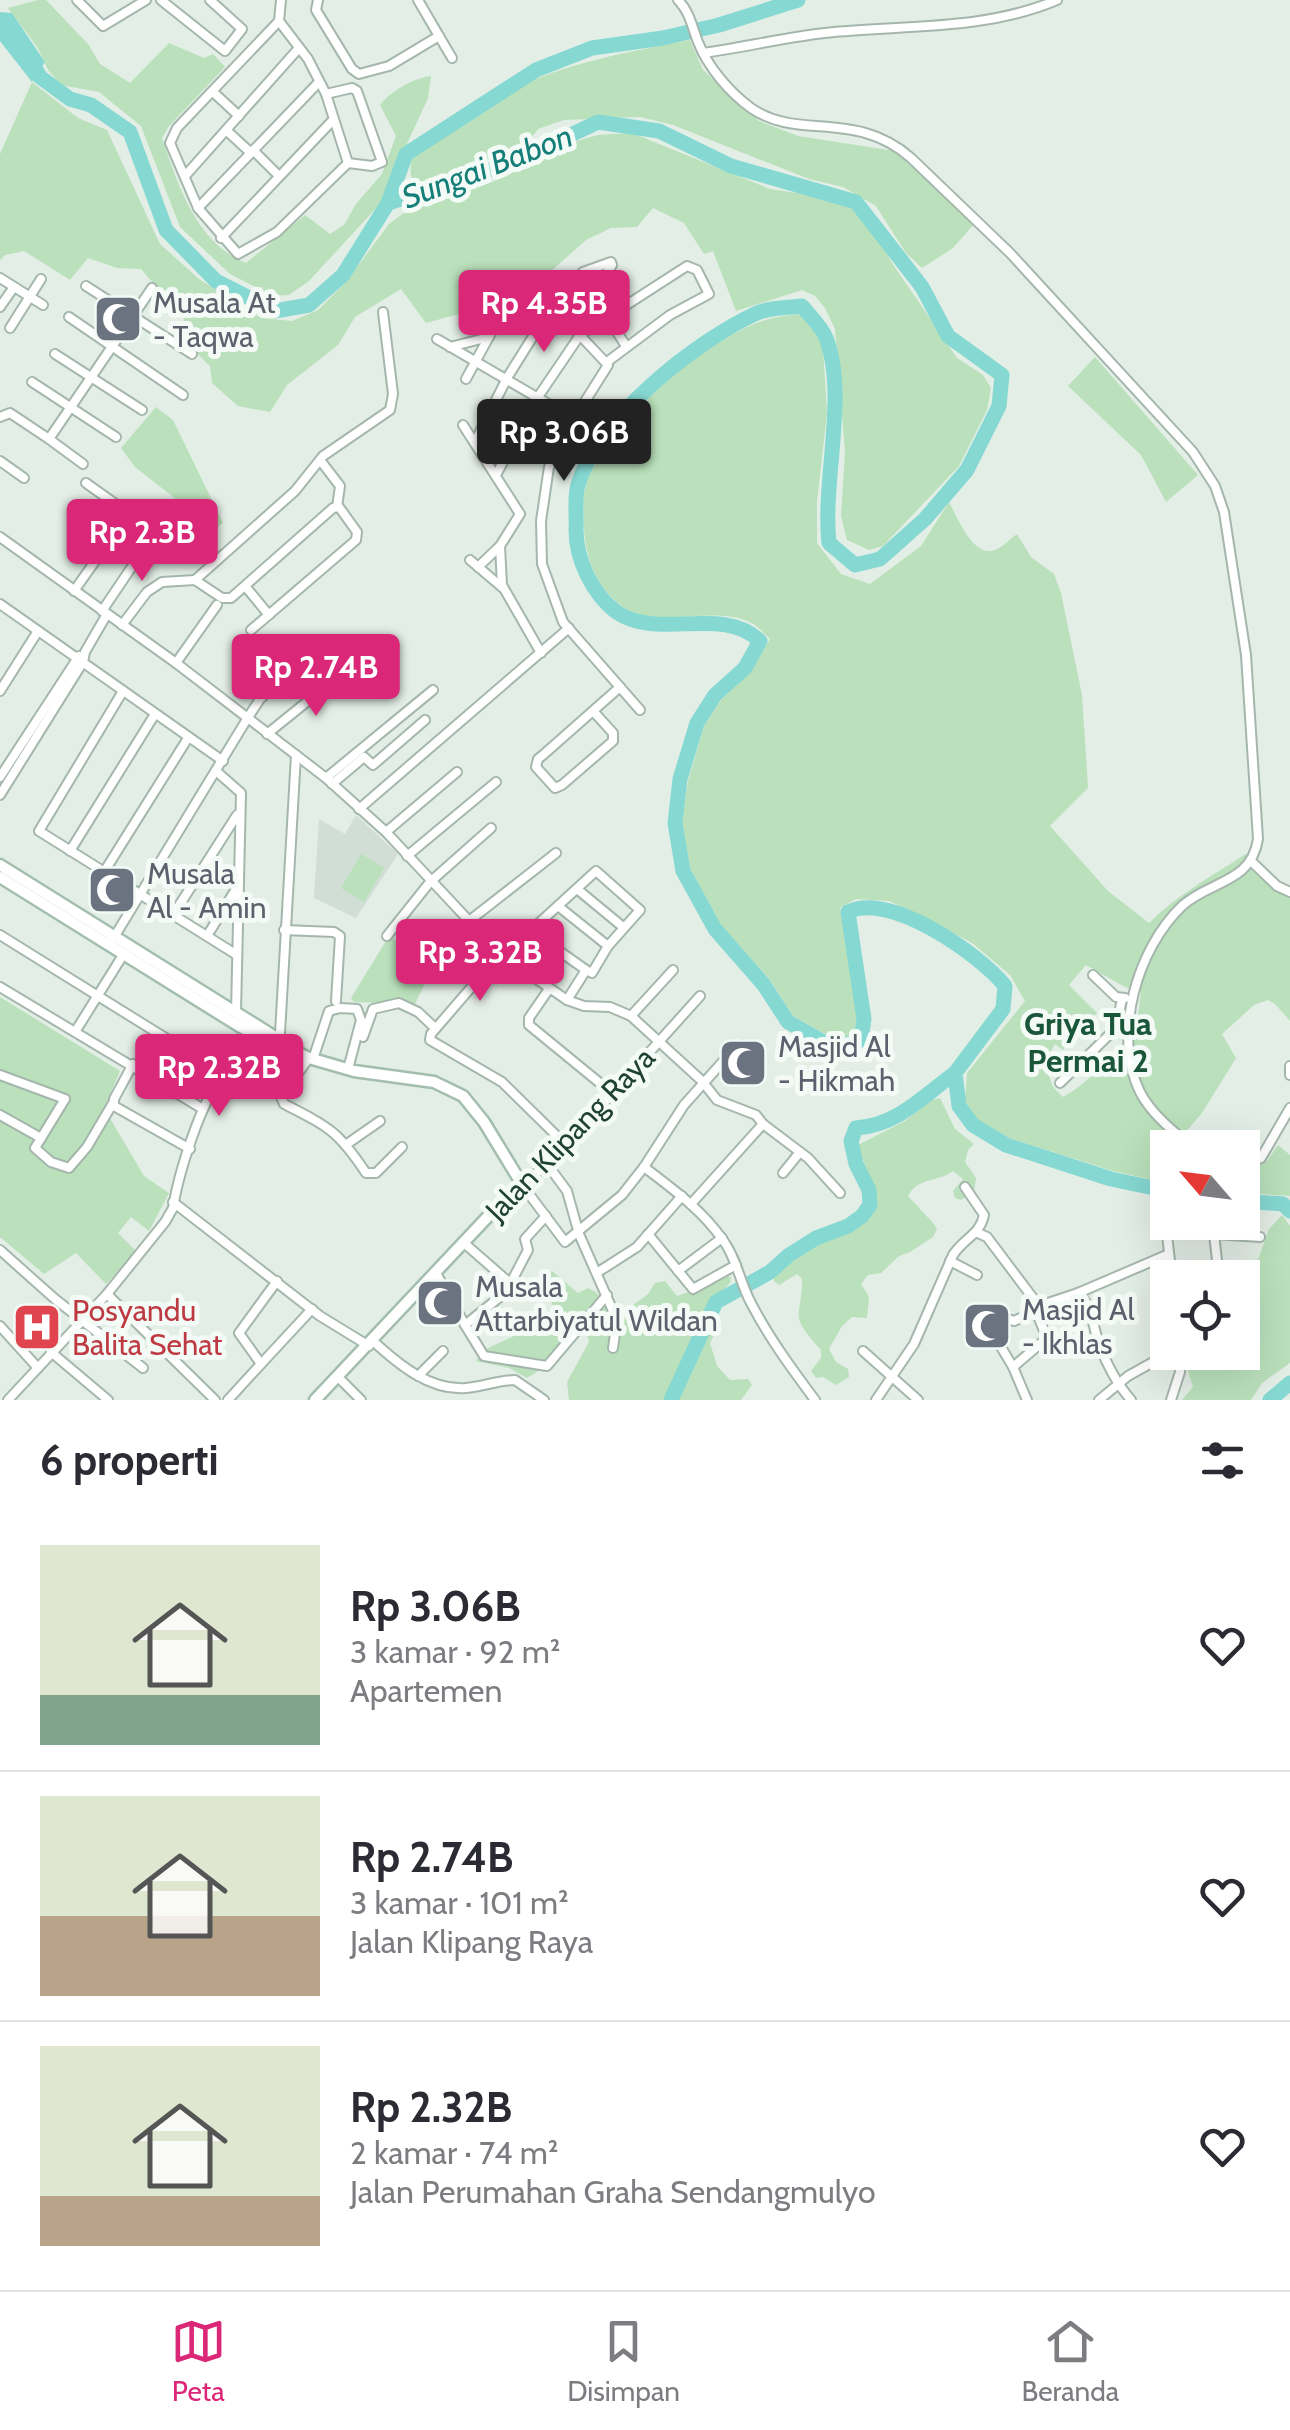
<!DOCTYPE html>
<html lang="id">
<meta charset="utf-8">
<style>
body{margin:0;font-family:Cabin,sans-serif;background:#f7f7f7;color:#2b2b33;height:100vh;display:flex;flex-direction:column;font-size:38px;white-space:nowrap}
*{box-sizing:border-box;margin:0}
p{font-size:32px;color:#7c7c81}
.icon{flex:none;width:55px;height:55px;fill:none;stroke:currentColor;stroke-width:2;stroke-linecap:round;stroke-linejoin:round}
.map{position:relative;height:1400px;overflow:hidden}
.side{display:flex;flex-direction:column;background:#fff;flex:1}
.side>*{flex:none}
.needle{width:65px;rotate:298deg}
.fabs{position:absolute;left:1150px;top:1130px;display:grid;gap:20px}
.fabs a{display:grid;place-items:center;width:110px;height:110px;border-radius:0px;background:#fff;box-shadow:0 10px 40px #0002;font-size:50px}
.price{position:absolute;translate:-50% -85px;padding:0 22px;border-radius:10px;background:#db2777;color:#fff;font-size:32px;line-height:65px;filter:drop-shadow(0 2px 5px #0008)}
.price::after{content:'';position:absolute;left:50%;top:60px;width:30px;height:22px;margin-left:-15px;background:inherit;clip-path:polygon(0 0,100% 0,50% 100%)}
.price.active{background:#222;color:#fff}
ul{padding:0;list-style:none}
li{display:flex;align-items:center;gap:30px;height:250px;padding:0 40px}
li+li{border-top:2px solid #e1e1e2}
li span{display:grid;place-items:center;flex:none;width:280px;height:200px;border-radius:0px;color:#555}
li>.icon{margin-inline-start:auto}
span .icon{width:120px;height:120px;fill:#fffc;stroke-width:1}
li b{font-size:42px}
h2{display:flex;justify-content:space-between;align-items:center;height:120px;padding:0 40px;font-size:42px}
.tabs{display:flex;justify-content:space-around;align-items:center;height:140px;border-top:2px solid #e1e1e2;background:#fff;font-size:28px;color:#7c7c81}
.tabs a{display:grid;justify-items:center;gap:5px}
.tabs .active{color:#db2777}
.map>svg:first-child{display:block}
.built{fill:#d1ded5}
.green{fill:#bae1bb;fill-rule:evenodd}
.water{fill:#86d8d2}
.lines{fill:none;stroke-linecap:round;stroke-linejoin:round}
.river{stroke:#86d8d2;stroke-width:15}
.street-casing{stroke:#a5b7ac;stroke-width:12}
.secondary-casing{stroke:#a3beae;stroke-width:15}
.street{stroke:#fff;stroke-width:8}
.secondary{stroke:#fff;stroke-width:10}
.labels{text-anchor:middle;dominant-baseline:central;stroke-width:10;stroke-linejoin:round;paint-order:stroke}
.worship-label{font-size:30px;fill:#5b616d;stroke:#f4faf6;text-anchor:start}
.street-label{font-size:30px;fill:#204231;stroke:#f4faf6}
.health-label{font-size:30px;fill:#be3a42;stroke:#f4faf6;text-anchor:start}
.water-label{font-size:32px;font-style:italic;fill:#147e78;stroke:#f4faf6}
.neighbourhood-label{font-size:32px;font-weight:bold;fill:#1a5639;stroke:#f4faf6}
</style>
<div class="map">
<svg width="1290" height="1400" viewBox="0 0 1290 1400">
<rect width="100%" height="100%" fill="#e3eee6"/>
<path class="built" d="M356,815L398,854L356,918L314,898L319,819L345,834Z"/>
<g class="green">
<path d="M38,0H46L88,44L100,64L130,83L169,43L204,58L213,54L225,67L169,126L162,138C178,185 196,243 246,263L305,215L330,234L344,225L356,204L382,174L396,136L380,105C391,91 414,78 431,76L428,98L379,205L309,281L289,295L273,296L230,274L180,227L141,126L99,92L61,85L48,70L38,48L8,8Z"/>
<path d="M690,40L703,70L759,121L798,136L895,151L974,224L953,248L922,268L906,253L876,206L843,187L809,179L673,125L640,117L564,120L538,129L528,142L480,164L421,185L413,183C401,146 436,141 461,126C484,112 507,91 533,80C582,60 638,50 690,40Z"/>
<path d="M32,82L78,118L107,130L160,244L199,279L261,318L292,321L318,310L346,282L389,224L408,210L492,182L526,167L552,148L598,135L632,133L770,189L805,194L852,208L874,230L892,263L957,358L983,375L991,388L987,410L959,466L883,546L869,550L847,540L841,516L845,452L835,329L825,308L815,296L802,290L736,311L713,251L704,254L684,223L653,208L637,227L611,228L586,240L541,280L499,303L426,323L401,289L355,317L338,345L287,385L270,412L238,406L212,383L210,366L176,334L184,319L141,269L117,268L88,258L70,280L24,251L5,255L0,260V154Z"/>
<path d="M806,314L823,349L827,413L817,501V543L841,574L870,584L921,546L949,502C958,518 974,561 997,549C1004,546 1011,538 1017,534L1031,557L1054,574L1061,593L1082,695L1088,788L1050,826L1108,891L1149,923C1178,894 1212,876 1246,854L1258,876L1290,896V1021L1275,1004L1268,1000L1254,1005L1222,1034L1236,1058L1202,1113L1177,1142L1182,1147L1168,1148L1167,1183L1113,1171L1009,1138L978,1120L965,1101L967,1073L1025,1001L1010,975L972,943L939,925L889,901L856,899L840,908L857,1018L854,1034L835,1040L793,1016L770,980L721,925L690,869L682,823L688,781L704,726L721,700L750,673L770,639C765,635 759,627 753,624C716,602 653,633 619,604C594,584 584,553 584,523C584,511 582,496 586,485C609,422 693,350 754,324C771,317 788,315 806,314ZM1086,965L1125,987L1141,992L1135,1039C1108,1056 1091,1082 1063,1097L1053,1087L1044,1063L1055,1044L1063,1050L1097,1013L1069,985Z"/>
<path d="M1095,357L1198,475L1166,502L1141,455L1068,386Z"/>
<path d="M156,407L173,420L223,523L203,537L186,507L135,467L121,448Z"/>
<path d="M361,854L384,868L364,902L341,888Z"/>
<path d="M389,936L435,963L415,1004L354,1002L351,998Z"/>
<path d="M0,997L120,1071L104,1108L144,1176L169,1193L149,1231L131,1217L118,1233L136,1251L106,1284L76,1253L44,1274L0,1237Z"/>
<path d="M940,1098L955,1129L974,1144L968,1150L965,1162L976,1178L974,1192L961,1200L955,1198L953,1191L963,1179L953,1171C936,1183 918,1177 908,1196L934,1224L937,1229L933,1237L910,1252L899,1256L881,1273L868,1275L861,1284L869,1297L867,1318L852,1317L842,1326L829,1349L836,1362L848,1369L849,1377L836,1385L823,1377L816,1378L811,1371L821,1358V1350C787,1312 802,1321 802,1279L797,1274L779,1285L774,1281L773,1274L813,1246L869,1219L874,1208V1192L858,1145L905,1121L931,1100Z"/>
<path d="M1278,1145L1290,1155V1196L1243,1193V1170L1267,1161Z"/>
<path d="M1282,1215L1290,1226V1363L1262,1383L1251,1400H1182L1193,1387L1187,1368L1194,1353L1242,1352L1243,1282L1259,1257L1269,1229Z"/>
<path d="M552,1271L578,1293L588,1288C601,1293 605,1304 609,1317L623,1322L633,1305L648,1294L655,1283L665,1281L677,1296L712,1284L724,1275L731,1277L730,1283L707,1309L664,1400H569L567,1382L589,1342L586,1331L574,1329L543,1368L527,1378L509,1368L476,1361L484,1350L550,1319L553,1306L542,1283Z"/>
<path d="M708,1326L715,1327L716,1331L710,1343L717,1366L730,1380L748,1379L752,1385L741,1400H674L689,1379Z"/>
</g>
<path class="water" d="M0,12L12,13L45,62L32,82L0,41Z"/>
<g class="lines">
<g class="river">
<path d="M0,30L21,43L40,77L70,99L91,105L130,132L166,230L216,281L275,311L309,305L343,275L388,203L514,162L598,122L659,131L731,166L856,202L922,287L948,336L1002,375L999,406L967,470L925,519L880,559L855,565L829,543C822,482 848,394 826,338C822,327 810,316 802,306C788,308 770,307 757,313C696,341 598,418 578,485C574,498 577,517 576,530C576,559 592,593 615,611C657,642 722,604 760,641L745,668L715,695L697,723L680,779L675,823L683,871L715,929L764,985L788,1022L834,1048L861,1040L864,1019L848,912C890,891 979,954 1005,986L1003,1009L955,1073L959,1106L973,1125L1006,1145L1111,1179L1168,1191"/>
<path d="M388,203L406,154L536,70L592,48L663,38L719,25L798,0"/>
<path d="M1242,1201L1283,1204L1290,1211"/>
<path d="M671,1400L716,1302L770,1272L789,1255L816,1238L848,1226L862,1216L870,1205L869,1190L856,1164L851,1141L856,1128C898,1125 922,1097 955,1073"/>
<path d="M1270,1400L1290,1383"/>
</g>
<g class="street-casing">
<g id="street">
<path d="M77,0L103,26L146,0"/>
<path d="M161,0L225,51L242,29L210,0"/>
<path d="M281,0L279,21L177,128L170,143L198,208L238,254L277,232L348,163"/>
<path d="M318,0L316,10L352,69L359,74L389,66L439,36L418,0"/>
<path d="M678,0C690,12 692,27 698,42C708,67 729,92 751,108C798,141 856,109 911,158L1010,253L1193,452L1215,486L1224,512L1246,655L1258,839C1251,884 1210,880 1182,906C1137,949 1112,1035 1140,1092C1151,1114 1175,1133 1194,1148"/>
<path d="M279,21L308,59L326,94L352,88L357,91L382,162L372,166L348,163"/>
<path d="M439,36L452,58"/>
<path d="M703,53C747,47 790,36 834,32C909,25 986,30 1057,0"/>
<path d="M213,92L239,116"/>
<path d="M326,94L348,163"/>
<path d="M226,130L251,153"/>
<path d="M253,150L279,176"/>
<path d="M185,176L299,48"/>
<path d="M198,208L319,82"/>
<path d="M221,238L333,120"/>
<path d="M0,278L43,305"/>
<path d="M86,286L192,354"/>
<path d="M542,295L608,365L574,419L549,467L541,521L542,564L563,622L640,710"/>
<path d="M0,307L14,287"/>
<path d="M69,317L183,395"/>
<path d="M608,318L626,346"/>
<path d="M10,328L41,279"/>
<path d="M437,339L574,419"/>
<path d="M450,347L489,337"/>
<path d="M55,354L142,410"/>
<path d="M466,379L503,311"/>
<path d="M32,382L116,437"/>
<path d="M0,417L10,413L49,439L152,288"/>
<path d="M463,425L520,514L500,546L502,585L541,653"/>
<path d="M49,439L83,464"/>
<path d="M475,442L507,378L549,311L583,272L611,262L612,265L606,274L554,308"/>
<path d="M320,460L340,486L337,507"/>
<path d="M0,461L24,478"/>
<path d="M496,475L538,397L580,335L687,266L697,270L709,294L670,315L607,362"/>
<path d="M86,483L152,530"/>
<path d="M0,537L176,663L326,778L386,832L500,954L567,1000L584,1006L610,1007L631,1016L702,1081L717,1100L756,1115L763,1124L808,1158L840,1193"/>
<path d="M470,560L503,588"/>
<path d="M478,567L500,546"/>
<path d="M195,580L295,491L323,456L390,410L393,394L383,312"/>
<path d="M245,586L269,615"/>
<path d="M74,591L129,513"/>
<path d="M0,604L223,761"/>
<path d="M102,611L152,537"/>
<path d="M122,625L147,592L162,582L195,580L222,598H231L333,508L339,507L357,532L356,540L251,630"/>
<path d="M176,663L217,605"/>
<path d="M0,691L38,631"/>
<path d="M123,691L39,831L237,955"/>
<path d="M593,711L613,733V741L562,785L555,788L536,767L538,759L543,755L620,687"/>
<path d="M267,734L340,675"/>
<path d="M216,771L241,793L236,1012"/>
<path d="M0,777L79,656"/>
<path d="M326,778L433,690"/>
<path d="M332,784L364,757L373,765L425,720"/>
<path d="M0,795L83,662L85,652L107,614"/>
<path d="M359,809L569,628"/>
<path d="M386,832L457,772"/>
<path d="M70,851L155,714"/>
<path d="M407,856L496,782"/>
<path d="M1251,861L1277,886L1290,892"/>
<path d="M104,872L188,738"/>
<path d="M577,889L623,927"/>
<path d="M558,906L608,946"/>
<path d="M173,915L237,815"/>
<path d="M469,921L556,853"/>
<path d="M284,930L334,932L340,936L336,1001"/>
<path d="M0,935L225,1075"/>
<path d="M207,936L236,889"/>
<path d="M387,936L430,882L491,828"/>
<path d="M113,939L247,719L260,699L300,662"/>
<path d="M500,954L431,1034L430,1040L502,1082L566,1145"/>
<path d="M503,956L596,871L640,910L608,946L592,973L586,970L567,1000"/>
<path d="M442,963L472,925"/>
<path d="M517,966L548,943L586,970"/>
<path d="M1093,975L1116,997L1125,998"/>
<path d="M0,987L203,1109"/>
<path d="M549,989L529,1018V1025L612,1093"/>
<path d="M700,996L566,1145L523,1186L565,1242L622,1195L644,1167L684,1105L735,1048L743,1045L757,1058"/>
<path d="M631,1016L673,970"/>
<path d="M75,1032L123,955"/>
<path d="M363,1037L373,1009L399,1003L418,1012L435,1028"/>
<path d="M309,1058L281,1097L284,1104C329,1127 338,1131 366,1173H376L402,1147"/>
<path d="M313,1059L329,1011L340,1008L357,1009L361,1020L348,1069"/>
<path d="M133,1064L114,1099V1106L190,1149"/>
<path d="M1290,1066V1075"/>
<path d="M0,1075L65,1099L35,1148L51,1162L69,1168L87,1147L113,1103"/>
<path d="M1060,1083L1116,1028L1122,999"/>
<path d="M0,1115L41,1138"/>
<path d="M347,1144L380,1121"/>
<path d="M547,1164L567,1191L579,1234L617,1320L613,1348"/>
<path d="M1242,1166L1261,1158L1290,1108"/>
<path d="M644,1167C673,1189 702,1210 723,1240C737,1259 740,1283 751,1303C769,1338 792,1369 815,1400"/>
<path d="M783,1173L800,1152"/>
<path d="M173,1202L320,1316L369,1346"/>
<path d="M691,1204L763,1124"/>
<path d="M978,1233L987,1237L1039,1306L1078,1293C1092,1304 1093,1327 1099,1344C1107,1365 1116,1383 1131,1400"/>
<path d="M648,1234L693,1289L736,1265"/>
<path d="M1214,1234L1219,1278"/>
<path d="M464,1243L511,1284"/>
<path d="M0,1250L55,1299L143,1368"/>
<path d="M950,1261L977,1275"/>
<path d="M678,1271L722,1238"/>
<path d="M598,1272L637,1247L682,1196"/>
<path d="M436,1273L465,1325L506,1292L528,1250L525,1239L546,1216"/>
<path d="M1172,1278L1167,1235L1169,1231L1260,1237"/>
<path d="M1078,1293L1169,1254"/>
<path d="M107,1294L215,1400"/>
<path d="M1008,1319L1014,1321L1036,1311"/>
<path d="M465,1325L484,1356L547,1366L607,1295"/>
<path d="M0,1326L38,1368"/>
<path d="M995,1337L1013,1367L1027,1400"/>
<path d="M373,1341C398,1364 430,1391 466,1388C482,1387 498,1380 515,1380L544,1400"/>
<path d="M863,1351L918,1400"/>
<path d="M51,1352L108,1400"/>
<path d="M261,1364L312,1309"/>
<path d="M1013,1367L1047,1338L1036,1311L1039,1306"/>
<path d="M418,1376L443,1351"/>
<path d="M338,1377L361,1400"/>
<path d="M8,1400L107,1294L165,1222L173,1208C178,1176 201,1099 223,1076C240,1059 263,1049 280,1033L296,755"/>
<path d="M228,1400L261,1364L239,1333L277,1281"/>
<path d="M876,1400L914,1344L953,1255C964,1238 980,1235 984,1215L965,1187"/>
<path d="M1099,1400L1128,1376L1171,1352"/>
<path d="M1171,1400L1180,1372L1179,1352"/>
</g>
</g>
<g class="secondary-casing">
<g id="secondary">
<path d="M0,865L272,1035V1040"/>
<path d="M0,877L239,1026L268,1041L272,1040L309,1058L354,1071L434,1082L463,1096L484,1122L523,1186L495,1209L315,1400"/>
</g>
</g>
<use href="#street" class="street"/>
<use href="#secondary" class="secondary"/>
</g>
<defs>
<g id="mosque-square" transform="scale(2.5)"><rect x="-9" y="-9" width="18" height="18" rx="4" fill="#6b7280" stroke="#f4faf6"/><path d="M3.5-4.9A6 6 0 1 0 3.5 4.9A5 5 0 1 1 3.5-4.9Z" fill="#fff"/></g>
<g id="hospital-square" transform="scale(2.5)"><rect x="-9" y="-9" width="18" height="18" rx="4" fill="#e0444e" stroke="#f4faf6"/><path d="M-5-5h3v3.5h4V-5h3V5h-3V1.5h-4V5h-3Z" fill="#fff"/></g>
</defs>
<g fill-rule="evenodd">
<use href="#mosque-square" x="118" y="319"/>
<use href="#mosque-square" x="112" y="890"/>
<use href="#mosque-square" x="743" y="1063"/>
<use href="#mosque-square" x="440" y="1303"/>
<use href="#mosque-square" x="987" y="1326"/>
<use href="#hospital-square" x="37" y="1327"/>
</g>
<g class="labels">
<g class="worship-label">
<text x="153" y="302">Musala At<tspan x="153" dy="34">- Taqwa</tspan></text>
<text x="147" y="873">Musala<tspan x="147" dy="34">Al - Amin</tspan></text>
<text x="778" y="1046">Masjid Al<tspan x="778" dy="34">- Hikmah</tspan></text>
<text x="475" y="1286">Musala<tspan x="475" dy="34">Attarbiyatul Wildan</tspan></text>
<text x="1022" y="1309">Masjid Al<tspan x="1022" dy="34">- Ikhlas</tspan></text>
</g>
<g class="street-label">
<text transform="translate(570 1134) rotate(-46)">Jalan Klipang Raya</text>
</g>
<g class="health-label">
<text x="72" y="1310">Posyandu<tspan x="72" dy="34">Balita Sehat</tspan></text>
</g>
<g class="water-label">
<text transform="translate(487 166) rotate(-21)">Sungai Babon</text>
</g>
<g class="neighbourhood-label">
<text x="1088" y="1023">Griya Tua<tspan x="1088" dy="37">Permai 2</tspan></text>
</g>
</g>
</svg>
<div class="fabs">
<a><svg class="needle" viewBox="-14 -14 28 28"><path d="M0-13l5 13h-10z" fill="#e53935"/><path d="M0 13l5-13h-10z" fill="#7c7c81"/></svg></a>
<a><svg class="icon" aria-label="locate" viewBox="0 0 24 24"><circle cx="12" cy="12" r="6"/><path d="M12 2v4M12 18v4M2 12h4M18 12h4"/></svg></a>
</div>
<b class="price" style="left:544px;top:355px">Rp 4.35B</b>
<b class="price active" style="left:564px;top:484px">Rp 3.06B</b>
<b class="price" style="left:142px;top:584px">Rp 2.3B</b>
<b class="price" style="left:316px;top:719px">Rp 2.74B</b>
<b class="price" style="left:480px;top:1004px">Rp 3.32B</b>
<b class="price" style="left:219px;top:1119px">Rp 2.32B</b>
</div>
<section class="side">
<h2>6 properti<svg class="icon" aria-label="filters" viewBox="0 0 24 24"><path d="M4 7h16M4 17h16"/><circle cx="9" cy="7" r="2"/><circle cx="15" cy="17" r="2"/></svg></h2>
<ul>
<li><span style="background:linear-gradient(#dfe7d0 75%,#7fa58c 0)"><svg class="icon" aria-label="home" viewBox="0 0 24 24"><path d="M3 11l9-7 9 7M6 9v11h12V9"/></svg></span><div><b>Rp 3.06B</b><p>3 kamar · 92 m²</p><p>Apartemen</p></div><svg class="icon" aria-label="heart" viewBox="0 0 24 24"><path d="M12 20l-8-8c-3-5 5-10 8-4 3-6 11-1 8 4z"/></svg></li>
<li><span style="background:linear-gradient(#dfe7d0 60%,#b9a48a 0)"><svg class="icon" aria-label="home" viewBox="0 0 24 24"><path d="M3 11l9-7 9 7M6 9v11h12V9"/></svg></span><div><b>Rp 2.74B</b><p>3 kamar · 101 m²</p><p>Jalan Klipang Raya</p></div><svg class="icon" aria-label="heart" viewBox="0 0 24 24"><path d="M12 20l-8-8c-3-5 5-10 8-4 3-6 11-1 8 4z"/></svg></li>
<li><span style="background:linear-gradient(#dfe7d0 75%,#b9a48a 0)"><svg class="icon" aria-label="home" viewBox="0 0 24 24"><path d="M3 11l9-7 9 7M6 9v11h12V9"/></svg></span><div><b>Rp 2.32B</b><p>2 kamar · 74 m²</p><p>Jalan Perumahan Graha Sendangmulyo</p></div><svg class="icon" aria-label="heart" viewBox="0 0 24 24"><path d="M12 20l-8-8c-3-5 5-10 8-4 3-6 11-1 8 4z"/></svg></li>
</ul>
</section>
<nav class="tabs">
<a class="active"><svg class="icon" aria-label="map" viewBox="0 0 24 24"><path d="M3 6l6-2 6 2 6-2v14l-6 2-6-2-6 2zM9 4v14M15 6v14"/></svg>Peta</a>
<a><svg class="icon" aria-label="saved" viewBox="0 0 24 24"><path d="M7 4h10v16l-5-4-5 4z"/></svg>Disimpan</a>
<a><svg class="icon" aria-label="home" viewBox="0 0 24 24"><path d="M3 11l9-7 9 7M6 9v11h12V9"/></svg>Beranda</a>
</nav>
